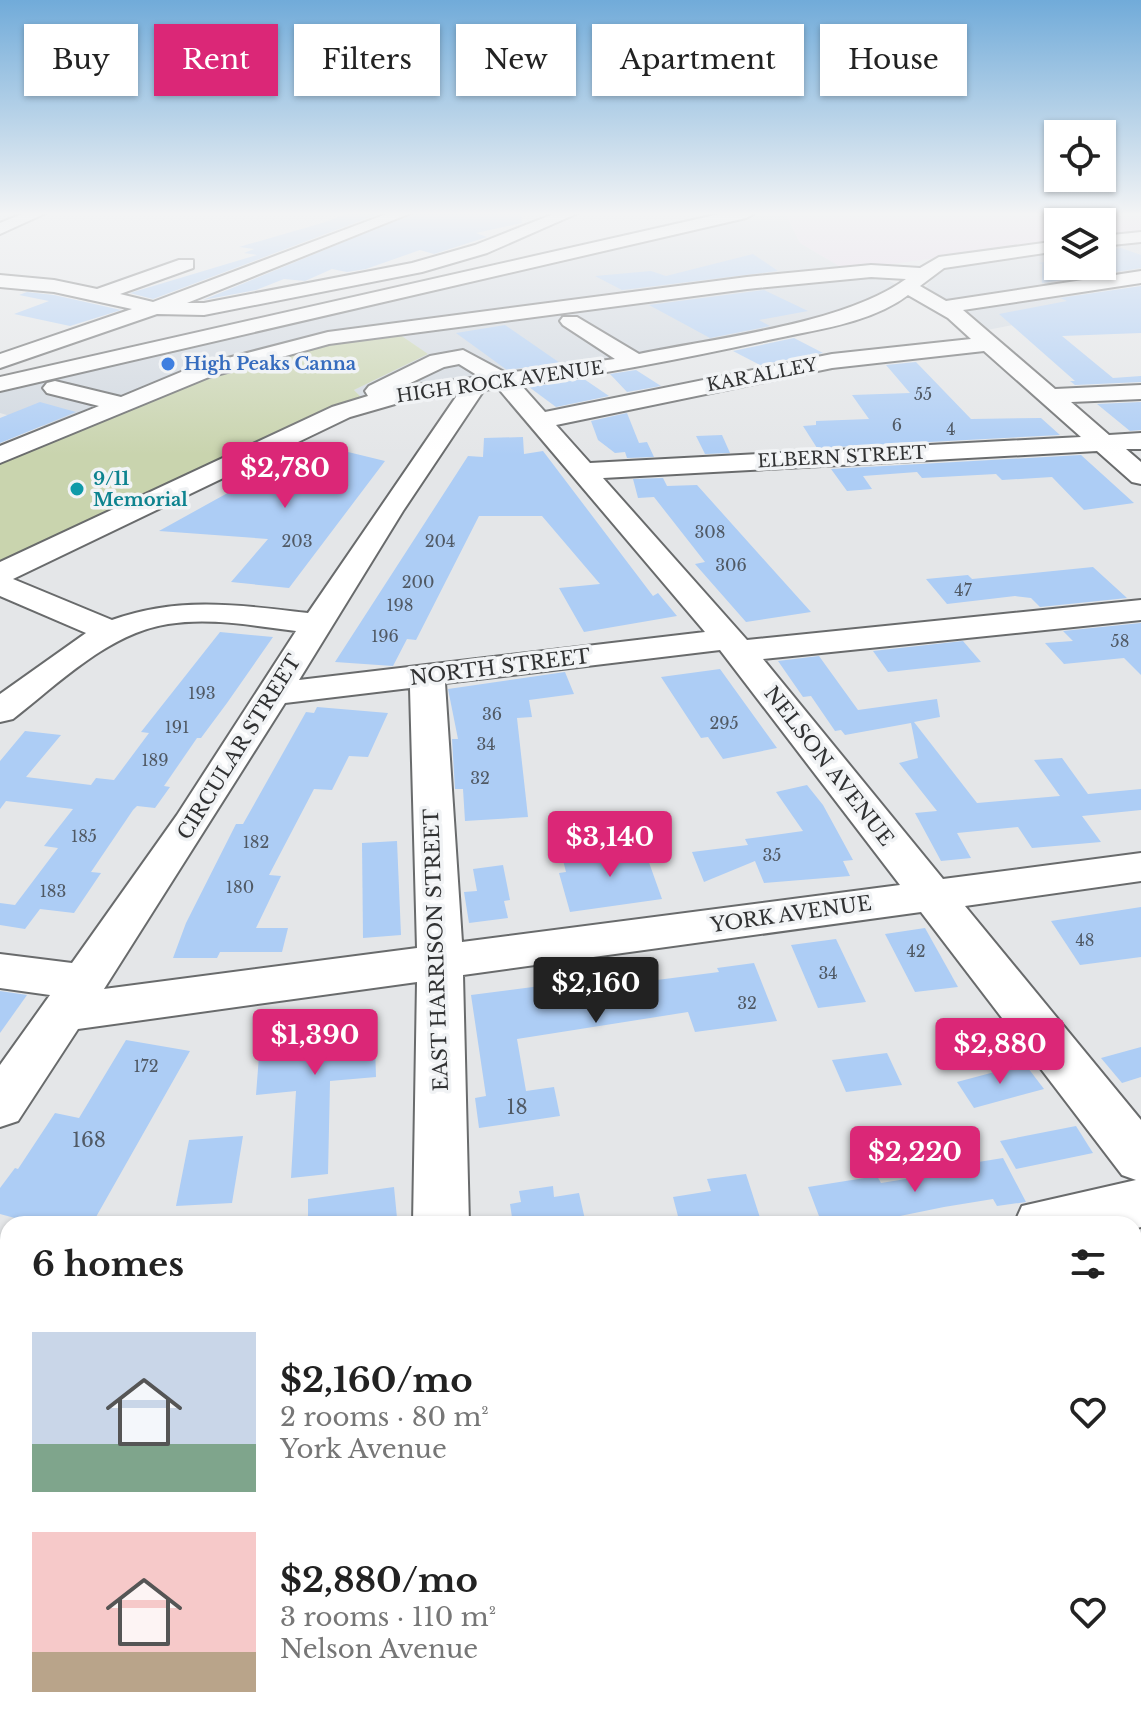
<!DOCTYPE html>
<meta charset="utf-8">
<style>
body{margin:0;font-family:"Libre Baskerville",serif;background:#f6f6f6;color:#222;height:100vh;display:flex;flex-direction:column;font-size:30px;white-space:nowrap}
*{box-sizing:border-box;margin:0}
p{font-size:26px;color:#767676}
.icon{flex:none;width:44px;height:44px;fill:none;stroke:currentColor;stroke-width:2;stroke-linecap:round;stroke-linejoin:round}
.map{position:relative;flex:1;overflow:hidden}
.drawer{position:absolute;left:0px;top:1216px;width:1142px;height:514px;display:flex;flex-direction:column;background:#fff;border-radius:24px 24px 0 0;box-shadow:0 2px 6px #0004}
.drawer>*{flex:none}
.hud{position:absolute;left:24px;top:24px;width:1094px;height:72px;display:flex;gap:16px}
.tools{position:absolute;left:1044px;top:120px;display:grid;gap:16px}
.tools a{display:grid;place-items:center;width:72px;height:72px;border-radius:0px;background:#fff;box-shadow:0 2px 6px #0004;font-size:40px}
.price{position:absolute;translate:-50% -68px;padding:0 18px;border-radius:8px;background:#db2777;color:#fff;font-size:26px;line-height:52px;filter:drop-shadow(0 2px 4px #0008)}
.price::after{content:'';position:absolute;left:50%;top:48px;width:24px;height:18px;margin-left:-12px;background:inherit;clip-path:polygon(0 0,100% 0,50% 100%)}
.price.on{background:#222;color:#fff}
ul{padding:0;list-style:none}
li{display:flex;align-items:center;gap:24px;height:200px;padding:0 32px}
li span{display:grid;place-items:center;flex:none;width:224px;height:160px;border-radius:0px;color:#555}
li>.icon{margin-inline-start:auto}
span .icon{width:96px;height:96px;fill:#fffc;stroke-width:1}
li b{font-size:34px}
h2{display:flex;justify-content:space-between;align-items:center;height:96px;padding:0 32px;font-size:34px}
.tag{padding:0 28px;border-radius:0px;background:#fff;box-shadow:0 2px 6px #0004;font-size:28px;line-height:72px}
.tag.on{background:#db2777;color:#fff}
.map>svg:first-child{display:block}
.built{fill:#d1d8e0}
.industrial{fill:#e6d6e8}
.green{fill:#c9d4ae}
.building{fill:#adcdf5}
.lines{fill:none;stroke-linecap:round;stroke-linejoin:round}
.minor-casing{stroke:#696b6c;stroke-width:4}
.highway-casing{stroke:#696b6c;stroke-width:4}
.minor{fill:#fff;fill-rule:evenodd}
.highway{fill:#fff;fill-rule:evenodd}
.shop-dot{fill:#3f7fe0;stroke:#f1f3f5;stroke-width:3}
.culture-dot{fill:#0f9aa8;stroke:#f1f3f5;stroke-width:3}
.labels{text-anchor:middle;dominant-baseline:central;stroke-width:7;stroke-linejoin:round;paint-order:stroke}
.number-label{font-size:16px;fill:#505964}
.far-shop-label{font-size:18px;font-weight:bold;fill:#366cbe;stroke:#f1f3f5;text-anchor:start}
.far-street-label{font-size:18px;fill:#313233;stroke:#f1f3f5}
.far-culture-label{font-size:18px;font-weight:bold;fill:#0d838f;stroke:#f1f3f5;text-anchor:start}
.street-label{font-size:20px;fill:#313233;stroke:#f1f3f5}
.near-number-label{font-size:20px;fill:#505964}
</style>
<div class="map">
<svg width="1141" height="1729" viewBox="0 0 1141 1729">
<rect width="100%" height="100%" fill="#e4e6e8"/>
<g class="built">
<path d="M758,213H785L800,243L846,270L418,319L321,336L51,428L0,413V390L538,261Z"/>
<path d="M1141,241V285L1080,295L1106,307L987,330L926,287L938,271L953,264L1058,248V266H1102V244Z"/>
<path d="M878,274L900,287L876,300L815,320L534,374L363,399L354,390L427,354L393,330Z"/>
</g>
<path class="industrial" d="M785,213H1141V234L1102,237V222H1058V242L846,270L800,243Z"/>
<path class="green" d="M393,330L428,354L354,390L363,399L308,417L0,566V464L186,384L285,352Z"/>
<g class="building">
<path d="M347,213H381L153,299L130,293L257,255L244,253L254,249L239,247L329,221Z"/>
<path d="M414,213H521L522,223L476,233L487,237L434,254L420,250L366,269L347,272L332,269L305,281L284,279L256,290L203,300Z"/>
<path d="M1121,248L1141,255V268L1042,283V264L1038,263L1058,260V266H1102V250Z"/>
<path d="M753,254L778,271L622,290L595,276L651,271L666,276Z"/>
<path d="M1141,286V333L1062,336L1113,378L1141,376V382L1075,385L1070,381H1075L999,314L1067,301L1060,298Z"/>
<path d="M764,290L808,311L759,320L770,326L710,338L649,305Z"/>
<path d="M27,292L54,295L121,310L70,326L14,314L49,301L19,295Z"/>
<path d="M505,325L560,363L507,370L456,333Z"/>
<path d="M794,338L823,353L760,365L733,351Z"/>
<path d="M916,362L971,419L1041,418L1060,435L817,448L803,426L816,425V421L869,419L852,395L910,393L886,365Z"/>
<path d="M636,370L661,386L627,392L610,374Z"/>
<path d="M584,379L609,396L556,407L529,387Z"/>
<path d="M40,402L76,412L0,443V418Z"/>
<path d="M1141,402V430L1130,431L1097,404Z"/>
<path d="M627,413L639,443L647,442L654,457L627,458L625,452L615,453L598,440L591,421Z"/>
<path d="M722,435L730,453L705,454L696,436Z"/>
<path d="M523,437L524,454L543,451L653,596L658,593L677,616L584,632L559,588L600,584L542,516H479L416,640L407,639L393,666L335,662L468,456L483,457L484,438Z"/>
<path d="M307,442L385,461L289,588L231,582L268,539L159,531L233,490L226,488L231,484Z"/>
<path d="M1081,455L1134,503L1084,510L1052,477L1002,480L996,474L922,478L917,472L863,476L872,489L847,491L831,469Z"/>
<path d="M663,478L667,486L697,485L811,612L746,622L695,564L705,562L654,497L638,498L633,479Z"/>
<path d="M1093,567L1127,598L1040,607L1031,598L1015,596L947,604L926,579L968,575L972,579Z"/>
<path d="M1141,623V675L1124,658L1064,664L1045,643L1073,641L1063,631Z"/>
<path d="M220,632L273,637L227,703L201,738H197L164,786L170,787L155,808L137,806L133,810L91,872L101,873L74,913L40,909L25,929L0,925V903L15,905L58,848L44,846L73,809L6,801L0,809V761L25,731L61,735L26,777L91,785L96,778L114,780L149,733L141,732Z"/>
<path d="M963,641L981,662L888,672L873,651Z"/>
<path d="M819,656L858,710L937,699L940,717L914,722L977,803L1060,796L1034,760L1062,758L1088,794L1141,789V810L1082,816L1101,842L1032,848L1018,827L957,833L971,858L941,861L915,813L937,811L899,763L918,758L911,723L845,735L841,730L835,731L811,696L803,697L778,661Z"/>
<path d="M720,669L777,748L723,759L708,737L701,738L661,677Z"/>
<path d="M565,672L574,694L529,700L532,717L517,718L528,817L465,821L463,789H455L452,739H458L448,689Z"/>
<path d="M317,707L388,713L368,757L349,756L332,790L314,789L269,875L281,876L256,928H288L282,952H220L217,958H173L186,923L236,824H243L306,712L314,713Z"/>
<path d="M807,785L823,805L853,860L843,861L850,876L764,883L755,861L704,882L692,852L748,845L745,839L803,831L776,792Z"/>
<path d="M641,840L662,899L570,912L559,873L566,872L563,860L613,854L610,844Z"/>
<path d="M397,841L401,935L363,938L362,843Z"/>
<path d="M503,865L510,900L504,901L508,918L469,923L464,892L477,891L473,869Z"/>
<path d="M1141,907V957L1080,965L1051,921Z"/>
<path d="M925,928L958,987L915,992L885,934Z"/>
<path d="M836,939L866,1002L818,1008L791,945Z"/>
<path d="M754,963L777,1021L695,1032L688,1012L517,1039L526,1091L554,1087L560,1116L479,1128L475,1098L486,1096L471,995L579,981L580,986L625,981L626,984L719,972L717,968Z"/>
<path d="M0,991L27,995L0,1033Z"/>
<path d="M374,1011L376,1077L330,1081L328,1174L291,1178L296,1091L256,1095L261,1030L332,1022L333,1015Z"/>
<path d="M126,1040L190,1051L92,1224L70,1219L67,1224H37L0,1214V1188L15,1168L18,1169L55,1113L79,1118Z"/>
<path d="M1141,1047V1077L1122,1083L1101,1058Z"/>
<path d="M887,1053L902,1085L846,1092L832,1060Z"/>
<path d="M1025,1064L1044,1089L974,1108L957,1082Z"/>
<path d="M1076,1126L1093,1153L1016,1169L1000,1141Z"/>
<path d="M243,1136L232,1203L176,1206L189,1140Z"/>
<path d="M1003,1158L1026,1202L997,1206L993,1199L944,1207L895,1217L898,1224H822L808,1187L877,1176L881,1183L937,1174L935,1169Z"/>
<path d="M746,1174L762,1224H680L673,1197L711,1191L707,1179Z"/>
<path d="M553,1186L554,1197L579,1193L586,1224H513L510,1204L521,1202L519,1191Z"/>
<path d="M394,1187L397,1218L354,1224H328V1219L308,1221V1199Z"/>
</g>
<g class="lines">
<g class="minor-casing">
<g id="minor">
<path d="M24,213H46L0,234V223Z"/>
<path d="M389,213H411L187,303H204L412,263L475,245L556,213H578L487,253L422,272L204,315L157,314L0,368V354L132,309L54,292L0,287V275L54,280L97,289L179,260H193V268L120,294L153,302Z"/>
<path d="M1141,232V242L1102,246V236Z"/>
<path d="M1058,241V251L944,268L920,286L946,301L1141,271V283L963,310L1055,389L1141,385V399L1071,402L1109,435L1141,433V449H1126L1141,462V484L1132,482L1097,451L603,478L747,640L1141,600V620L763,659L943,879L1141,853V881L965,906L1141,1120V1227L1134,1229V1224H1014L1022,1206L1136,1180L1122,1175L921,912L463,975L469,1224H413L417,982L78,1029L18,1121L0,1127V1065L50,995L0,988V954L72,963L177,815L296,631C255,626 211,617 168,624C109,633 59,683 13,719L0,722V694L86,633L0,596V562L332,407L368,396L365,391L369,386L430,356L463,350L506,373L615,359L563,325L560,321L563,317H577L639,354C716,338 844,324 906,279L871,277L747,289L329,344L209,377L0,463V446L99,406L47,393L43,388L47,383L55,381L121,397L193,367L328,332L747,277L871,265L920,268L939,257ZM908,295L948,318L971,339L832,354L545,412L521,385C604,374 686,358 768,340C813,330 870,324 908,295ZM984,351L1081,437L590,463L556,425L832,368ZM459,364L480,377L402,387L444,367ZM498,388L705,632L299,680L403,511L484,390ZM458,394L308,613C239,605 179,596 112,620L13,579L350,417L402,402ZM720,650L900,885L462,942L445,683ZM410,688L417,948L104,989L285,703Z"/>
<path d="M8,1515V1583L0,1585V1517Z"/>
<path d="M1134,1524L1141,1527V1609L1134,1606Z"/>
<path d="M1141,1645V1719L1134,1721V1647Z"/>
<rect x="417" y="1722" width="76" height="7"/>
</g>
</g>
<g class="highway-casing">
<path id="highway" d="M724,213H755L746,218L0,391V377Z"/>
</g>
<use href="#minor" class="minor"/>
<use href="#highway" class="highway"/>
</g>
<linearGradient id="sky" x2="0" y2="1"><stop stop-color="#71abd9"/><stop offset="0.47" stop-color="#f3f4f5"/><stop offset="1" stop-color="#f3f4f5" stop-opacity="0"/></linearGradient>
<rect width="1141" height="455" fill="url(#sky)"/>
<circle class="shop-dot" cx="168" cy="364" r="8"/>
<circle class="culture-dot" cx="77" cy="489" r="8"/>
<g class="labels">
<g class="number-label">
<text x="923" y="394">55</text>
<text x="897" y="425">6</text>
<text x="951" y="429">4</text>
<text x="710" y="532">308</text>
<text x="297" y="541">203</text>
<text x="440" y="541">204</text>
<text x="731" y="565">306</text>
<text x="418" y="582">200</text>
<text x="963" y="590">47</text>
<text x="400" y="605">198</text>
<text x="385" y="636">196</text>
<text x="1120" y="641">58</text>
<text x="202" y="693">193</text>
<text x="492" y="714">36</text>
<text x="724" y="723">295</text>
<text x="177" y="727">191</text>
<text x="486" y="744">34</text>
<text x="155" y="760">189</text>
<text x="480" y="778">32</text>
<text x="84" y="836">185</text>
<text x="256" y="842">182</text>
<text x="772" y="855">35</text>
<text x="240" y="887">180</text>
<text x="53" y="891">183</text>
<text x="1085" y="940">48</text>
<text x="916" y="951">42</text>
<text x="828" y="973">34</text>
<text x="747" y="1003">32</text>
<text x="146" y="1066">172</text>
</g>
<g class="far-shop-label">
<text x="184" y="364">High Peaks Canna</text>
</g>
<g class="far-street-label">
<text transform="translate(762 375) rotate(-11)">KAR ALLEY</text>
<text transform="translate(500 382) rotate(-8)">HIGH ROCK AVENUE</text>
<text transform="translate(842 457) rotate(-3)">ELBERN STREET</text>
</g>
<g class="far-culture-label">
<text x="93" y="479">9/11<tspan x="93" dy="21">Memorial</tspan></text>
</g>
<g class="street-label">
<text transform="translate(500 667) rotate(-7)">NORTH STREET</text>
<text transform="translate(239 747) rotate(-58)">CIRCULAR STREET</text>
<text transform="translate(829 766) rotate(52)">NELSON AVENUE</text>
<text transform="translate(791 914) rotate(-8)">YORK AVENUE</text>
<text transform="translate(436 950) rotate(-92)">EAST HARRISON STREET</text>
</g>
<g class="near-number-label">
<text x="517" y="1107">18</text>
<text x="89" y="1140">168</text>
</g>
</g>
</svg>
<div class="tools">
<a><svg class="icon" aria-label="locate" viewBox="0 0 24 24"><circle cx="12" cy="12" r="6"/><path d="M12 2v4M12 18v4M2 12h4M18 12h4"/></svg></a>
<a><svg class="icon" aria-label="layers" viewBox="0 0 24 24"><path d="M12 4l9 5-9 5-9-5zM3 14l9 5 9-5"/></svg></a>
</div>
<b class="price" style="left:285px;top:510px">$2,780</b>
<b class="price" style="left:610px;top:879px">$3,140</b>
<b class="price on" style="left:596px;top:1025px">$2,160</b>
<b class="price" style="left:315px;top:1077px">$1,390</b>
<b class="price" style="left:1000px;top:1086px">$2,880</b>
<b class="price" style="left:915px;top:1194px">$2,220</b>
<div class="hud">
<a class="tag">Buy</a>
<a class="tag on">Rent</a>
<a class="tag">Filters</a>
<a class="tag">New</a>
<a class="tag">Apartment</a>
<a class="tag">House</a>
</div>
<section class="drawer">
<h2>6 homes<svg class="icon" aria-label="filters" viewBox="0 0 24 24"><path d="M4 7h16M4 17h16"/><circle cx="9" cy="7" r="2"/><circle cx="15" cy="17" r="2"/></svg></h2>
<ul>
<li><span style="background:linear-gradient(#c9d6e8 70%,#7fa58c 0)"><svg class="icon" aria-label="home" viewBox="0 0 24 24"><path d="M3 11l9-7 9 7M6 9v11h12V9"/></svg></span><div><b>$2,160/mo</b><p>2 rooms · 80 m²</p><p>York Avenue</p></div><svg class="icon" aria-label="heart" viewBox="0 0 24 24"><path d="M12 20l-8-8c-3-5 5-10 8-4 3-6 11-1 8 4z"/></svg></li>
<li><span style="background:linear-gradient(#f6c9c9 75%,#b9a48a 0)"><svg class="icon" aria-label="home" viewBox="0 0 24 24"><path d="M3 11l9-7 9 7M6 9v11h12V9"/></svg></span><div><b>$2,880/mo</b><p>3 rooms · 110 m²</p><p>Nelson Avenue</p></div><svg class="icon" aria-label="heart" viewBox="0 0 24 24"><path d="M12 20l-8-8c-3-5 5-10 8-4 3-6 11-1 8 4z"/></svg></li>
</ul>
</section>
</div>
